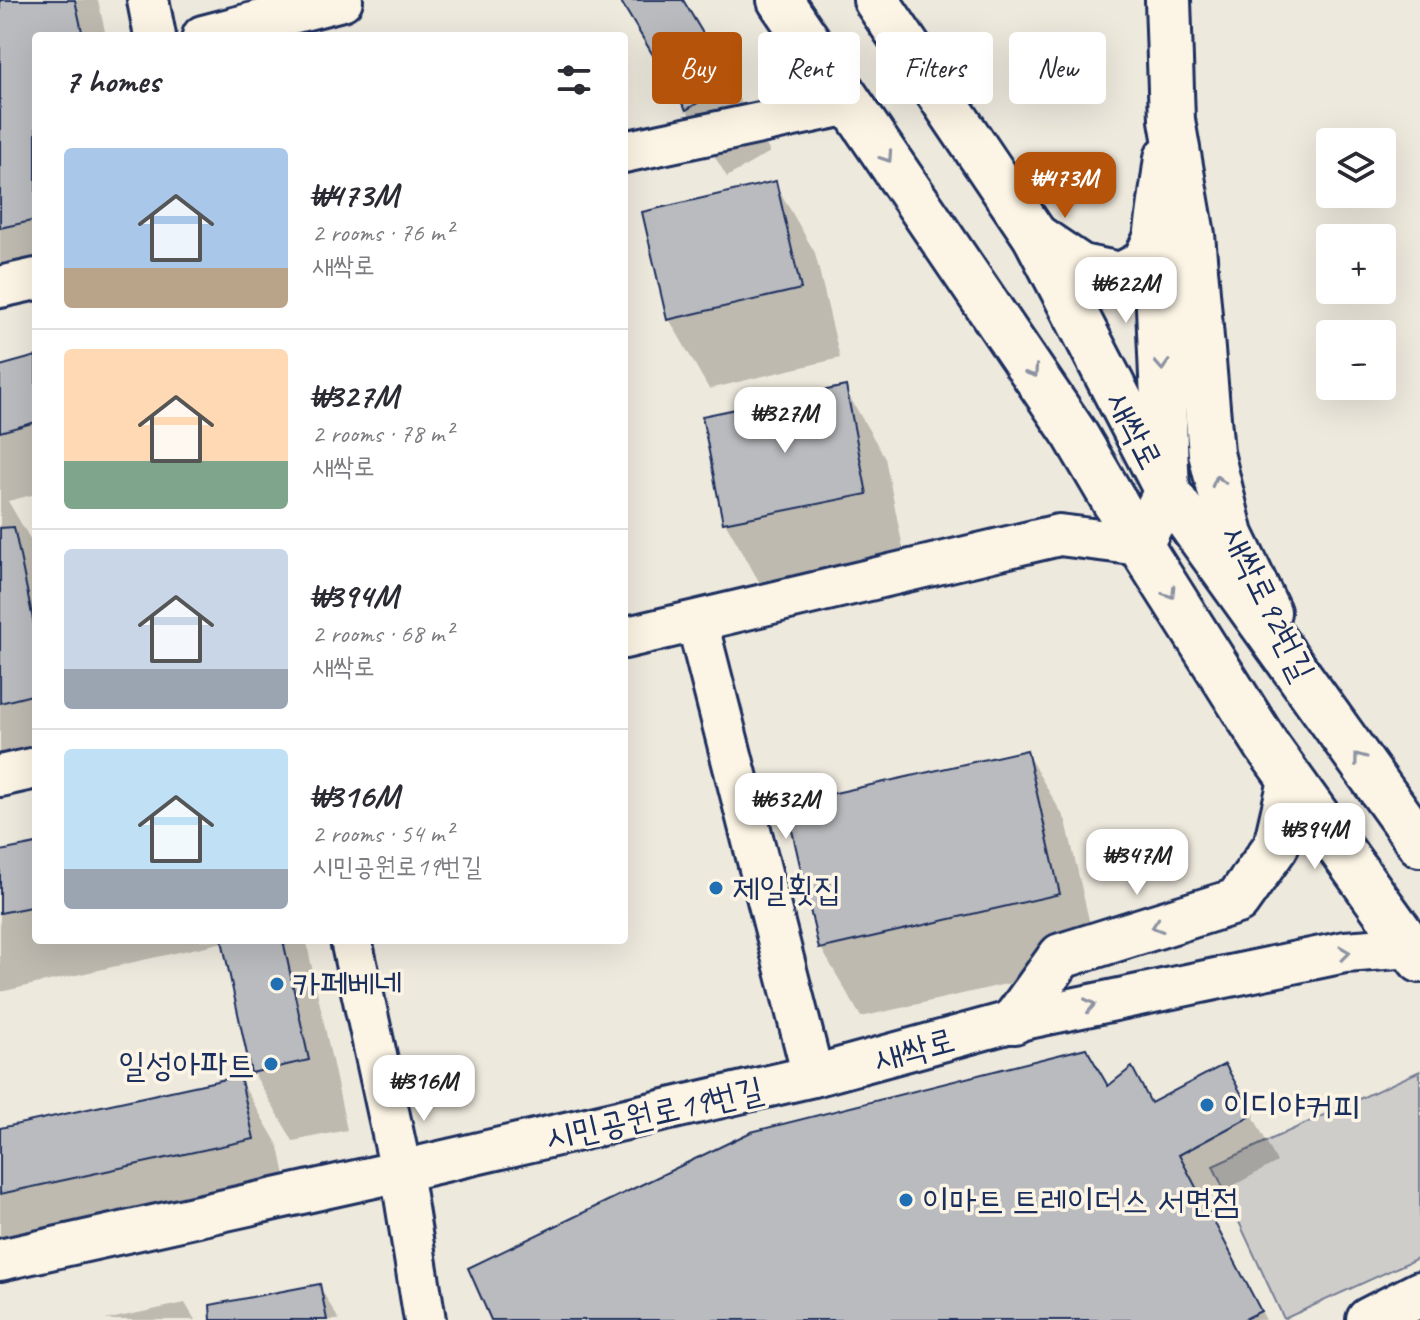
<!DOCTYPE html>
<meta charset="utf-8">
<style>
body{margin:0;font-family:Caveat,"Poor Story",sans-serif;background:#f2f2f3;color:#2b2b33;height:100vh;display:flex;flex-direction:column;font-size:30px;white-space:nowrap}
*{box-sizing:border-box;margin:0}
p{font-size:26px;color:#7c7c81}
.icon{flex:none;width:44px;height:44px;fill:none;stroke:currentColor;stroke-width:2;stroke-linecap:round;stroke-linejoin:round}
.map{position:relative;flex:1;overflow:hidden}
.side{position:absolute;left:32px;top:32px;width:596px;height:912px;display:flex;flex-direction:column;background:#fff;border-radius:8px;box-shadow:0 8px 32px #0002}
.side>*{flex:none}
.top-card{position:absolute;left:652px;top:32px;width:648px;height:72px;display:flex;gap:16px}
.controls{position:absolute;left:1316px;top:128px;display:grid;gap:16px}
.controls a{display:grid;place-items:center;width:80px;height:80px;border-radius:8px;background:#fff;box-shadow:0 8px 32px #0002;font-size:40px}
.price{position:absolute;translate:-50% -68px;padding:0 18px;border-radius:16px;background:#fff;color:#222;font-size:26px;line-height:52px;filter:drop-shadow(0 2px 4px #0008)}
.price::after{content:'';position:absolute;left:50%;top:48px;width:24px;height:18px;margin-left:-12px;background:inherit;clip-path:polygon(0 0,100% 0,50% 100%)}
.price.active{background:#b45309;color:#fff}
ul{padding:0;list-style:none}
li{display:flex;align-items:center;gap:24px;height:200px;padding:0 32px}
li+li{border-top:2px solid #e1e1e2}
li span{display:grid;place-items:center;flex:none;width:224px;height:160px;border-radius:8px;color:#555}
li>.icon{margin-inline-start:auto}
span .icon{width:96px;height:96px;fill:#fffc;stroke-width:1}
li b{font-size:34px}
h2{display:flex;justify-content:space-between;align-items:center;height:96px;padding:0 32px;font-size:34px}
.tag{padding:0 28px;border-radius:8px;background:#fff;box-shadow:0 8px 32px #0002;font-size:28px;line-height:72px}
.tag.active{background:#b45309;color:#fff}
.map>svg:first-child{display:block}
.green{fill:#cfcdca;stroke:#757e94;stroke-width:2}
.shadow{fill:#0003}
.building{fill:#babbbe;stroke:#1b2f5e;stroke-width:2}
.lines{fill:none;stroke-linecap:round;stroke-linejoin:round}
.minor-casing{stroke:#1b2f5e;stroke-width:46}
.tertiary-casing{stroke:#1b2f5e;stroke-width:50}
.secondary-casing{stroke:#1b2f5e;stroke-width:50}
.minor{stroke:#fcf5e5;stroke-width:40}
.tertiary{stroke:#fcf5e5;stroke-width:44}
.secondary{stroke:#fcf5e5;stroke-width:44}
.oneway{stroke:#8c92a2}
.poi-dot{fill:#1f6fb2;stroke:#fcf5e5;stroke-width:3}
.labels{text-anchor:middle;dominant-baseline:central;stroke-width:7;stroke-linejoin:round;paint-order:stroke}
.street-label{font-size:34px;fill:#1b2f5e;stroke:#fcf5e5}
.poi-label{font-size:34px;fill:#1b2f5e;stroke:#fcf5e5;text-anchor:start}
</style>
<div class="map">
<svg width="1420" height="1320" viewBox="0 0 1420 1320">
<rect width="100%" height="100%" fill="#eee9dd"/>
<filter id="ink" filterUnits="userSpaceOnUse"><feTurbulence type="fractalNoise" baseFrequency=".0125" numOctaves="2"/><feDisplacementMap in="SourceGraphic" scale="16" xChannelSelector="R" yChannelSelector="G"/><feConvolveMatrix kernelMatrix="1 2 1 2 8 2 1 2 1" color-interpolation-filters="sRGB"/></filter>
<g filter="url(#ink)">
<path class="green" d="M1420,1071V1257L1284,1319L1213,1166Z"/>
<g class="shadow">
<path d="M0,0H98L106,36H36V298L0,306Z"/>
<path d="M621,0H681L770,152L727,177Z"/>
<path d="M775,183L815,253L840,358L709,389L669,319Z"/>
<path d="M36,358V494L8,501L36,549V765L0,773V366L1,368Z"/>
<path d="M845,389L885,458L906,563L765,592L725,522Z"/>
<path d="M1026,752L1066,821L1099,963L861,1017L821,948Z"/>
<path d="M36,846V940H306L347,1130L293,1141L253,1072L224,942L0,992V853Z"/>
<path d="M1132,1070L1152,1105L1251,1112L1277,1162L1203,1202L1266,1320H493L1107,1088Z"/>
<path d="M239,1078L279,1147L292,1209L0,1271V1131Z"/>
<path d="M319,1286L339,1320H266Z"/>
<path d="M185,1303L195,1320H105Z"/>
</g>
<g class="building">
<path d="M0,0H75L83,36H36V220L0,228Z"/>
<path d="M620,0H683L732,82L686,110Z"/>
<path d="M776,181L801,289L667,320L642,212Z"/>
<path d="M36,356V422L0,432V366Z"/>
<path d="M846,386L867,494L723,523L702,416Z"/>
<path d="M14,527L36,634V694L0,703V528Z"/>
<path d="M1027,750L1060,894L819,949L786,804Z"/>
<path d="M36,844V906L0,913V851Z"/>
<path d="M222,940H283L309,1060L251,1073Z"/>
<path d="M1086,1048L1108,1086L1132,1067L1151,1103L1225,1064L1253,1115L1179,1155L1261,1311L1243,1320H491L468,1268L751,1132Z"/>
<path d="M240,1076L254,1139L0,1194V1128Z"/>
<path d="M320,1284L327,1320H211L210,1305Z"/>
</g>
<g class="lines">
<g class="minor-casing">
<g id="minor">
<path d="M148,0L155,36"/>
<path d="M203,36L342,0"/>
<path d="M624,152L850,104"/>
<path d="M0,287L36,279"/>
<path d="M697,622L813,1076"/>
<path d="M624,638L1059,535L1140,545"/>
<path d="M0,776L36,768"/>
<path d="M351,940L401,1171L425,1320"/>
<path d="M0,1260L401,1171L813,1076L1014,1021L1345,952L1412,947"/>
</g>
</g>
<g class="tertiary-casing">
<g id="tertiary">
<path d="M1168,0L1172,120L1192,235L1211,453L1231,535L1268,612"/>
<path d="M1035,236L1081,267L1121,275L1144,263L1156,239"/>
<path d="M1140,545L1167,491L1156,239L1167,158"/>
<path d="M1014,1021L1061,956L1237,901L1276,846L1291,781"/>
</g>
</g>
<g class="secondary-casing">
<g id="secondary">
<path d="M780,0L1076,436L1140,545L1267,746L1420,960"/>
<path d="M876,0L1035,236L1167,491L1420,844"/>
<path d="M1369,1320L1420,1294"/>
</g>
</g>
<use href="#minor" class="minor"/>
<use href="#tertiary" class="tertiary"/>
<use href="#secondary" class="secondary"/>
</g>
<defs><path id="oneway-chevron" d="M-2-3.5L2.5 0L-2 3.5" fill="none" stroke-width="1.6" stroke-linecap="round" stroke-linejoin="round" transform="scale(2)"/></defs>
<g class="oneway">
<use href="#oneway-chevron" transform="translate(887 157) rotate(56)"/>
<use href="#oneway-chevron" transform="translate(1162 365) rotate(87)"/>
<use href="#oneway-chevron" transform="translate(1033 372) rotate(56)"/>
<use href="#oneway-chevron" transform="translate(1218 481) rotate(-104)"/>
<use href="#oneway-chevron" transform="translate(1170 593) rotate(58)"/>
<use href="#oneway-chevron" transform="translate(1359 758) rotate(-127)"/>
<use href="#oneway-chevron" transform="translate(1157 926) rotate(162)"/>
<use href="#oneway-chevron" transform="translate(1345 953) rotate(-8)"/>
<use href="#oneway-chevron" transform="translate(1090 1005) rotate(-12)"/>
</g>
</g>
<g class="poi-dot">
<circle cx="716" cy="888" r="8"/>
<circle cx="277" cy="984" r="8"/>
<circle cx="271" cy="1064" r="8"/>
<circle cx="1207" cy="1105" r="8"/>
<circle cx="906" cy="1200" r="8"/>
</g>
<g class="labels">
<g class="street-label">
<text transform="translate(1135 430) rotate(63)">새싹로</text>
<text transform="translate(1269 603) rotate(64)">새싹로92번길</text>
<text transform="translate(914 1049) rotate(-15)">새싹로</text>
<text transform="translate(654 1113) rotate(-13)">시민공원로19번길</text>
</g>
<g class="poi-label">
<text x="732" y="888">제일횟집</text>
<text x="293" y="984">카페베네</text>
<text x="255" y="1064" text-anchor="end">일성아파트</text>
<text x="1223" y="1105">이디야커피</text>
<text x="922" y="1200">이마트 트레이더스 서면점</text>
</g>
</g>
</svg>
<div class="controls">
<a><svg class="icon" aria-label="layers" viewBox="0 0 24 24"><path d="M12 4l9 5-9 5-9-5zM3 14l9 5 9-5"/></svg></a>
<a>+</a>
<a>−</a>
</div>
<b class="price active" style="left:1065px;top:220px">₩473M</b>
<b class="price" style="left:1126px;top:325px">₩622M</b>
<b class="price" style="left:785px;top:455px">₩327M</b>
<b class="price" style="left:786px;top:841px">₩632M</b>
<b class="price" style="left:1315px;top:871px">₩394M</b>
<b class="price" style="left:1137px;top:897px">₩347M</b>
<b class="price" style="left:424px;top:1123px">₩316M</b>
<div class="top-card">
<a class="tag active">Buy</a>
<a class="tag">Rent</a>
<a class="tag">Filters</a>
<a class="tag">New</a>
</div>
<section class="side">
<h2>7 homes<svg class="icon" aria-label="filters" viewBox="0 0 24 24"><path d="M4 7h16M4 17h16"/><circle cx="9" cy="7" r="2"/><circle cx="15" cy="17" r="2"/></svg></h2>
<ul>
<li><span style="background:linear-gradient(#a9c7e8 75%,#b9a48a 0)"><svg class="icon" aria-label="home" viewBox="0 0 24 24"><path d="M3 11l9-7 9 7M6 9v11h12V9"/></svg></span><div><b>₩473M</b><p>2 rooms · 76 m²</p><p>새싹로</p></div></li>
<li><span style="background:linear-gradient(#ffd9b3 70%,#7fa58c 0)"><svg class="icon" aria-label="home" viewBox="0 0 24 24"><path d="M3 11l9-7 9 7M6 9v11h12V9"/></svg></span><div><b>₩327M</b><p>2 rooms · 78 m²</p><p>새싹로</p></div></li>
<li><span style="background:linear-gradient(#c9d6e8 75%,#9aa5b1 0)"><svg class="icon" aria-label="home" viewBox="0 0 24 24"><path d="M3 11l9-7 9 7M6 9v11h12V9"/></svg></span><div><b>₩394M</b><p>2 rooms · 68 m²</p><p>새싹로</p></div></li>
<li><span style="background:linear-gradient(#bfe0f5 75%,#9aa5b1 0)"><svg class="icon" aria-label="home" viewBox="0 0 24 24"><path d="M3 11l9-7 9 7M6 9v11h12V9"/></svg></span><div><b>₩316M</b><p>2 rooms · 54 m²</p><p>시민공원로19번길</p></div></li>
</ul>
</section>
</div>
